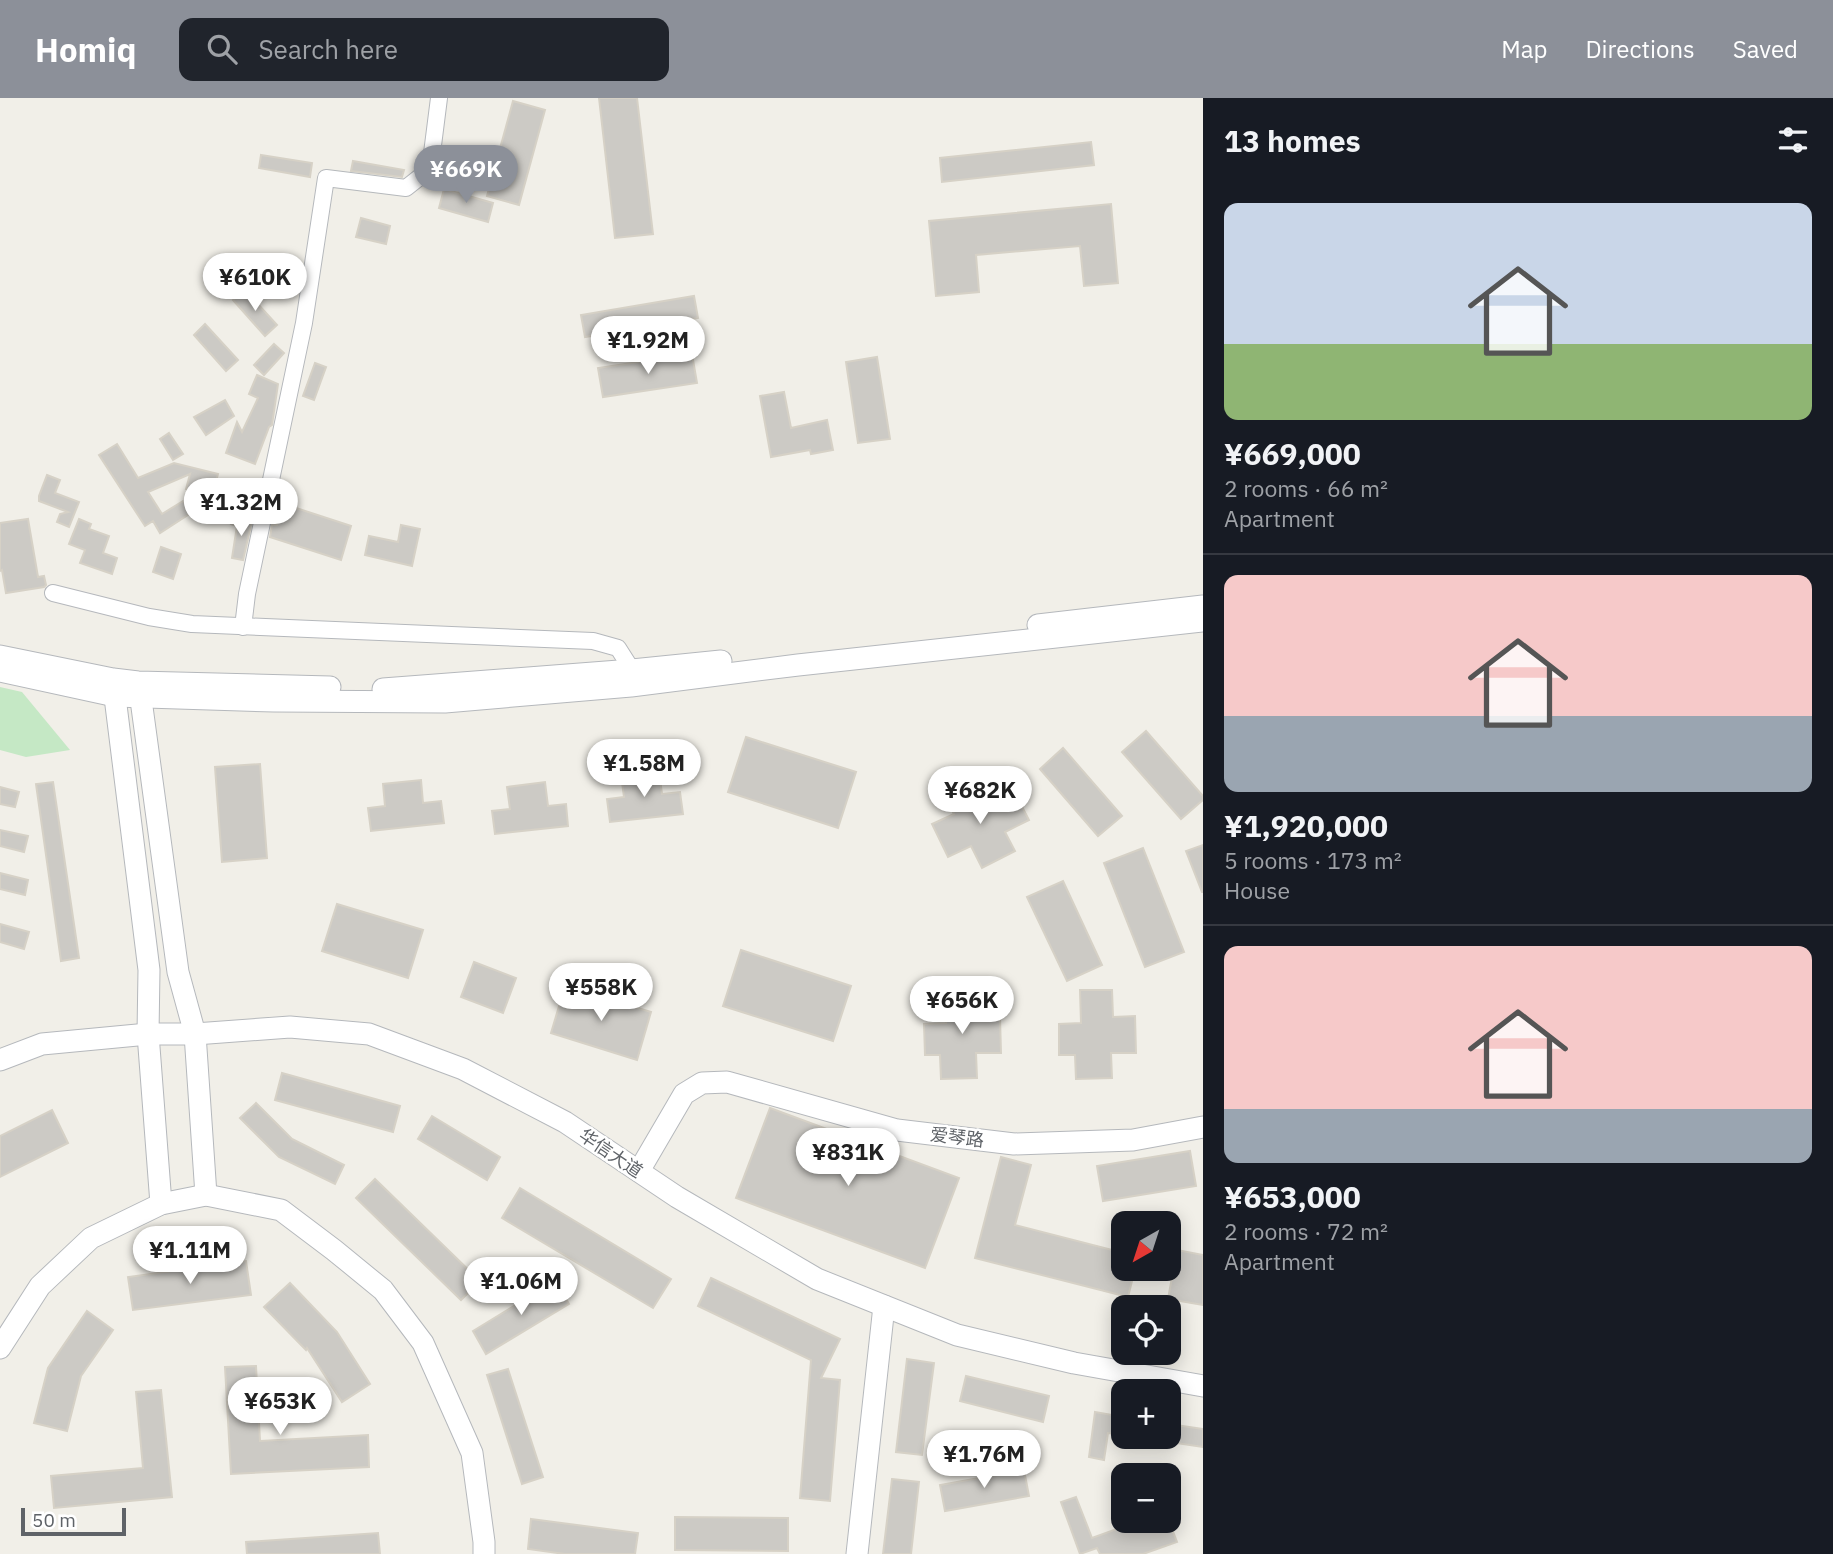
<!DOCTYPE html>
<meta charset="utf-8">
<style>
body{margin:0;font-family:"IBM Plex Sans","Noto Sans SC",sans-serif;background:#20242c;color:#f1f3f6;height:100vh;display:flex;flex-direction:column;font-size:26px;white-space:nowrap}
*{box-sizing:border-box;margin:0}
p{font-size:23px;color:#9ea1a6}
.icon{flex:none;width:38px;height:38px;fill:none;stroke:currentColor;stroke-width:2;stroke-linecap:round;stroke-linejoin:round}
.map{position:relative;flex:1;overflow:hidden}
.side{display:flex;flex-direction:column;background:#171b24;width:630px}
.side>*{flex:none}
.needle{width:46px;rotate:219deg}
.buttons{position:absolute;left:1111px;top:1113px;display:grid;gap:14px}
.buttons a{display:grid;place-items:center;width:70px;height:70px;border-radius:14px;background:#171b24;box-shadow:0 4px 18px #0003;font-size:35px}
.scale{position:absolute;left:21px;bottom:18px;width:105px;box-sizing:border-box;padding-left:7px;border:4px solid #5f6368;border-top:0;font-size:19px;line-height:24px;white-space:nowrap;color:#5f6368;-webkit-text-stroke:5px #fff;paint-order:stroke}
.price{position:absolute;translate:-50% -60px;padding:0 16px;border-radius:24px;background:#fff;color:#222;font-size:23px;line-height:46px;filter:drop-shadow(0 2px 4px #0008)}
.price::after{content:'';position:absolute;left:50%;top:42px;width:21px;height:16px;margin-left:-10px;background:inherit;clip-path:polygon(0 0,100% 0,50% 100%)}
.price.on{background:#8c9099;color:#fff}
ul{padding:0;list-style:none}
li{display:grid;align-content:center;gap:14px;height:371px;padding:0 21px}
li+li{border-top:2px solid #363941}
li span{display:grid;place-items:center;height:217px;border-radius:14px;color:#555}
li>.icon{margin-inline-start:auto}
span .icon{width:126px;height:126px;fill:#fffc;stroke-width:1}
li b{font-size:30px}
h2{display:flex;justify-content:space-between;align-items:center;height:84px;padding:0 21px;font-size:30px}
header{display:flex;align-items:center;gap:42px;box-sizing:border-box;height:98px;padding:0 35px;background:#8c9099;color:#fff}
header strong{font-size:33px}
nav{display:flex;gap:38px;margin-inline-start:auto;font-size:24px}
.search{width:490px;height:63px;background:#20242c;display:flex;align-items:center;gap:18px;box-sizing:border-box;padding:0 24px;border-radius:14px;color:#9ea1a6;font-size:26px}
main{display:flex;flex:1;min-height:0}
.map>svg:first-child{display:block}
.green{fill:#c5e8c5}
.building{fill:#cccac5;stroke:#d6d1c6;stroke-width:2}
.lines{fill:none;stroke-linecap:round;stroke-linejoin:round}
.minor-casing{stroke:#b5b8bc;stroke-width:18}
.tertiary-casing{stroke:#b5b8bc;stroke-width:23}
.minor{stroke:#fff;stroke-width:16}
.tertiary{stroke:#fff;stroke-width:21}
.labels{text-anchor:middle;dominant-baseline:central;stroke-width:5;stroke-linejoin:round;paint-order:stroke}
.street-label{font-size:18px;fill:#5f6368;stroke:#fff}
</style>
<header>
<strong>Homiq</strong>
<div class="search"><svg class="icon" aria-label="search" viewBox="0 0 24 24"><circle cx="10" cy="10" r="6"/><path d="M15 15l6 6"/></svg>Search here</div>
<nav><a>Map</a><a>Directions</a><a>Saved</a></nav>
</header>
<main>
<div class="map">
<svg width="1203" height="1456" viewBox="0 0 1203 1456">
<rect width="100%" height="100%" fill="#f1efe8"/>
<path class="green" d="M0,589L22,594L70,652L26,659L0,652Z"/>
<g class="building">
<path d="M599,0H637L653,136L615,140Z"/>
<path d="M513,3L545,12L519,107L487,98Z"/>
<path d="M1091,44L1094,67L942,84L940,60Z"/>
<path d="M261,57L312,65L310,79L259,70Z"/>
<path d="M353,63L404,72L402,79L351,73Z"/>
<path d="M444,91L493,105L488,124L439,110Z"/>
<path d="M1111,106L1118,185L1084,188L1080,148L976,157L979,194L936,198L929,123Z"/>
<path d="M361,120L390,128L386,146L356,139Z"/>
<path d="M245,192L277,227L265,238L233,202Z"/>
<path d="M694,198L698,220L585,239L581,217Z"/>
<path d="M205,226L238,262L226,273L194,237Z"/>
<path d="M274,246L284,255L264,277L254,267Z"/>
<path d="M692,256L697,285L603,299L598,270Z"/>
<path d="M877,259L890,341L858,345L846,264Z"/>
<path d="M315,265L326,269L314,302L303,298Z"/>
<path d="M257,277L278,286L272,327L269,329L255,366L226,355L237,324L242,334L258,300L249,296Z"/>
<path d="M784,294L791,330L827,322L833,352L811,356L810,352L771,359L760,298Z"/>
<path d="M225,302L234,318L206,337L194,319Z"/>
<path d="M169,335L183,356L173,362L160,341Z"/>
<path d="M117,346L138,380L174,365L218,376L212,398L186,391L190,376L148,394L162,416L183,403L191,415L160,435L153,423L145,428L99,357Z"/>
<path d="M47,377L60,382L55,395L79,404L69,429L57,424L60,416L68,414L39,403V398Z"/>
<path d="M284,406L351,428L341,462L270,439L272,427H277Z"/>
<path d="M233,420L252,423L243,462L232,460L237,428L231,426Z"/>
<path d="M28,421L38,479L44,478L46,487L44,489L6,495L2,472L0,473V425Z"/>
<path d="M79,421L91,426L89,431L109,438L103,455L117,460L112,476L80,465L85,452L69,446Z"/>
<path d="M401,427L420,431L412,468L365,457L369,438L398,444Z"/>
<path d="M161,449L181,456L173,481L153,474Z"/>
<path d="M1146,633L1203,698V702L1181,721L1122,654Z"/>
<path d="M746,639L856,674L838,730L728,694Z"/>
<path d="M1063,650L1122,718L1098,738L1040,671Z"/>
<path d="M260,666L267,760L222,764L215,669Z"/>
<path d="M659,673L662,696L680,694L683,716L610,724L607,701L624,699L621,677Z"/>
<path d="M421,682L423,705L441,703L444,725L371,733L368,710L385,708L383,686Z"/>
<path d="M53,684L79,860L61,863L36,686Z"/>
<path d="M545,684L548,708L566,706L568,728L495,736L492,713L510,711L507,689Z"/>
<path d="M974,688L985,708L1014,693L1029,722L1005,734L1015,753L982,770L971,748L948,759L932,726L954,716L947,702Z"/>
<path d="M0,689L19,694L15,709L0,706Z"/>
<path d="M0,732L28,738L24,754L0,748Z"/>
<path d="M1203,747V794H1202L1186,753Z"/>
<path d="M1143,750L1184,854L1145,869L1104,765Z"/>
<path d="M0,775L28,782L25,797L0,791Z"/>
<path d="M1063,783L1102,867L1067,883L1027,799Z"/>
<path d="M337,806L423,832L408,880L322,853Z"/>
<path d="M0,826L29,834L24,851L0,844Z"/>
<path d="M741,852L851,888L833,943L723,908Z"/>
<path d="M474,864L516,880L503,915L461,899Z"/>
<path d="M565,888L651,914L637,962L551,935Z"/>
<path d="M945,892H977L978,919H1000L1001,955H976L977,980L941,981L940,957H925L924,926L946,925Z"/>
<path d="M1080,892H1112L1113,919L1135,918L1136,955H1111L1112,980L1076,981L1075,957H1059V926L1081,925Z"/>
<path d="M282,975L400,1008L393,1034L275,1002Z"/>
<path d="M256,1005L292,1041L344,1067L335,1086L279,1059L240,1020Z"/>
<path d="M770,1010L959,1080L925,1170L736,1100Z"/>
<path d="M52,1012L68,1045L0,1079V1038Z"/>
<path d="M432,1018L500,1059L487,1082L418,1041Z"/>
<path d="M1190,1053L1196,1088L1103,1103L1097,1068Z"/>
<path d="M1001,1059L1031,1067L1015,1127L1124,1155V1171H1135L1128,1199L975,1160Z"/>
<path d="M375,1081L480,1183L461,1202L356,1100Z"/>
<path d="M520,1090L671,1181L653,1210L502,1120Z"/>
<path d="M1177,1152L1203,1157V1207L1168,1201Z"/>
<path d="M246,1163L251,1197L133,1212L128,1179Z"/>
<path d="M711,1180L840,1241L821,1280L840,1282L830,1403L800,1400L811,1262L698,1208Z"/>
<path d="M555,1183L569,1206L486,1256L473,1233Z"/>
<path d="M290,1185L337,1234L370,1286L342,1304L307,1250L306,1252L264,1209Z"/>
<path d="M87,1213L113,1232L81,1278L67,1333L34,1325L48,1270Z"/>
<path d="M907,1261L934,1265L922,1357L896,1354Z"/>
<path d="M256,1268L260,1343L368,1337L369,1369L231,1376L225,1269Z"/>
<path d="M508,1271L543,1379L522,1386L487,1277Z"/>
<path d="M966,1278L1049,1298L1043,1324L960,1303Z"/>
<path d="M161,1292L172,1399L54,1410L51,1378L143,1370L136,1294Z"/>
<path d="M1095,1314L1124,1319V1337L1108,1335L1104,1362L1089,1359Z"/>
<path d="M1169,1326L1203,1331V1349L1169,1344Z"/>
<path d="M1024,1372L1029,1398L945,1413L940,1387Z"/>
<path d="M892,1381L919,1384L911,1456H883Z"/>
<path d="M1076,1399L1092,1440L1139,1423H1169L1177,1444L1143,1456H1100L1097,1450L1080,1456L1061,1404Z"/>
<path d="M675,1419L788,1420V1453L675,1452Z"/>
<path d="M531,1421L638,1435L635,1456H565L528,1451Z"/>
<path d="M378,1435L380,1456H247L246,1444Z"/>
</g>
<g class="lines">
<g class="minor-casing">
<g id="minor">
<path d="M53,495L149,519L192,526L593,543L618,550L632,572"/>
<path d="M243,529L247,496L304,225L326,80L406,90L430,71L439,0"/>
</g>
</g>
<g class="tertiary-casing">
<g id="tertiary">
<path d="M1038,527L1203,508"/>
<path d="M0,558L113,581L138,584L330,589"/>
<path d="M0,573L115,598L274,603L445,604L631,588L798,567L1203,523"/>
<path d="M113,583L149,872L148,936L161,1106"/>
<path d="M139,587L178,874L195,936L206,1097"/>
<path d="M383,591L632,572L721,563"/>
<path d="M0,962L42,946L148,936H195L290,929L369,936L463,971L565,1024L677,1099L817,1181L957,1237L1074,1265L1203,1288"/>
<path d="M639,1073L684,996L702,985L727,984L897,1032L1014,1046L1133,1042L1203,1029"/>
<path d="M0,1250L40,1188L91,1140L161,1106L206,1097L281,1112L334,1152L383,1192L423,1245L472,1355L484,1444V1456"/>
<path d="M857,1456L884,1208"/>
</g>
</g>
<use href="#minor" class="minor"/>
<use href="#tertiary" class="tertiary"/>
</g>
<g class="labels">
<g class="street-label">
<text transform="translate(957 1039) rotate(7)">爱琴路</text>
<text transform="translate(611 1055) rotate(34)">华信大道</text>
</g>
</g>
</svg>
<div class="buttons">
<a><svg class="needle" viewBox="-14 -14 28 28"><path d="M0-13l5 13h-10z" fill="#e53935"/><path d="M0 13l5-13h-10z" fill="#9ea1a6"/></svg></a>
<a><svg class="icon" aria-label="locate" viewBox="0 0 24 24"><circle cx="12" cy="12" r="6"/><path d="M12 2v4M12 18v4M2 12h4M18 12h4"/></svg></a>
<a>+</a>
<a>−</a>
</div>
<div class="scale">50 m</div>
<b class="price on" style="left:466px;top:107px">¥669K</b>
<b class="price" style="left:255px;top:215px">¥610K</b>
<b class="price" style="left:648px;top:278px">¥1.92M</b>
<b class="price" style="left:241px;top:440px">¥1.32M</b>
<b class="price" style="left:644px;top:701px">¥1.58M</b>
<b class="price" style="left:980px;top:728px">¥682K</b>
<b class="price" style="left:601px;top:925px">¥558K</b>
<b class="price" style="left:962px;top:938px">¥656K</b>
<b class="price" style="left:848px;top:1090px">¥831K</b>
<b class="price" style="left:190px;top:1188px">¥1.11M</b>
<b class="price" style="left:521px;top:1219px">¥1.06M</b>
<b class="price" style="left:280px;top:1339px">¥653K</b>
<b class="price" style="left:984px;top:1392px">¥1.76M</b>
</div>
<section class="side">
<h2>13 homes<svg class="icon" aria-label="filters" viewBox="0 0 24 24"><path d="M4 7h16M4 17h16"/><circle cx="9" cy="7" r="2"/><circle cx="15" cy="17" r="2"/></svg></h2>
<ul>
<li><span style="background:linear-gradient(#c9d6e8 65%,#8fb573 0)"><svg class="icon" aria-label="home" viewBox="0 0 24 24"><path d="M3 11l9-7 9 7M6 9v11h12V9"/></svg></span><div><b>¥669,000</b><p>2 rooms · 66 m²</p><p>Apartment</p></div></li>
<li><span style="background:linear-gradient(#f6c9c9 65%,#9aa5b1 0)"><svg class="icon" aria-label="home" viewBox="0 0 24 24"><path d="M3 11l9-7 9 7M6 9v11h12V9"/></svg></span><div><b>¥1,920,000</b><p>5 rooms · 173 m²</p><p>House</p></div></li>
<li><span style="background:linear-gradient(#f6c9c9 75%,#9aa5b1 0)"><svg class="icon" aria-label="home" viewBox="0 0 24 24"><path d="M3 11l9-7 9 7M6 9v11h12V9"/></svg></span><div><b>¥653,000</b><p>2 rooms · 72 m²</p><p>Apartment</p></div></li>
</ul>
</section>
</main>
